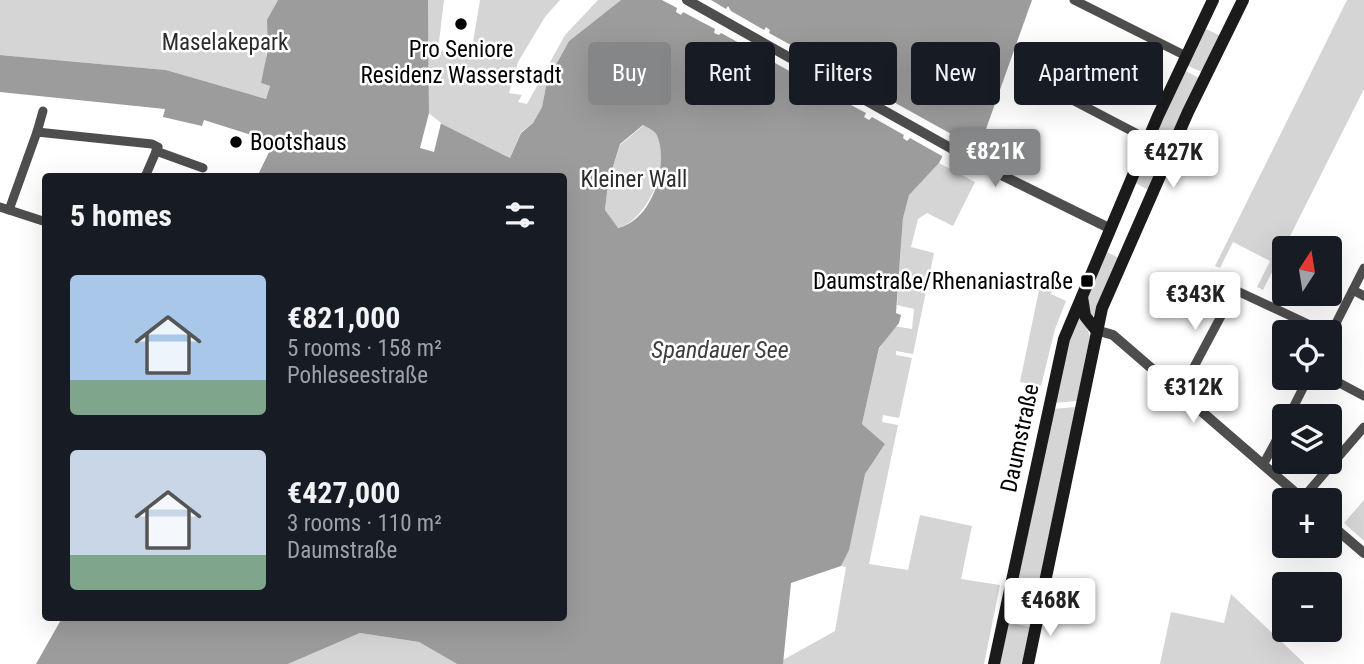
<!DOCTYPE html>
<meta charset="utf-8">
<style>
body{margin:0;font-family:"Roboto Condensed",sans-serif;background:#20242c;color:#f1f3f6;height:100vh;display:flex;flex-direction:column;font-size:26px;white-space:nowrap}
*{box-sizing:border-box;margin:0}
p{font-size:23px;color:#9ea1a6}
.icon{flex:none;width:38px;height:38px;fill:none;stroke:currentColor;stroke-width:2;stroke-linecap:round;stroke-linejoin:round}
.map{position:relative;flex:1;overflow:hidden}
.panel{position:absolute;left:42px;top:173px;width:525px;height:448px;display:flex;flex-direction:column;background:#171b24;border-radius:7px;box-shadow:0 7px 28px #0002}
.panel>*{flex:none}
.guide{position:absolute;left:588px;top:42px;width:665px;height:63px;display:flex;gap:14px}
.needle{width:46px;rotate:12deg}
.controls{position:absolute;left:1272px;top:236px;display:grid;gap:14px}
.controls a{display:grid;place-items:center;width:70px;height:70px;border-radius:7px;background:#171b24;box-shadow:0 7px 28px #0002;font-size:35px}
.price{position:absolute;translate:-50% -60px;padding:0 16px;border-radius:7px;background:#fff;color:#222;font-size:23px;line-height:46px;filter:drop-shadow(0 2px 4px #0008)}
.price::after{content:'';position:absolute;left:50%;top:42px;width:21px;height:16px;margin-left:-10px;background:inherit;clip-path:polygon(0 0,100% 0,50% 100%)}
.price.current{background:#858687;color:#fff}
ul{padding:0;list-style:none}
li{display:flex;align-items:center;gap:21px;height:175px;padding:0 28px}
li span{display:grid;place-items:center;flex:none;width:196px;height:140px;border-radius:7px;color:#555}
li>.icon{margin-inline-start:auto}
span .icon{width:84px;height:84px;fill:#fffc;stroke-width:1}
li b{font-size:30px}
h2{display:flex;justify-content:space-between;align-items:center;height:84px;padding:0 28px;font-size:30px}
.tag{padding:0 24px;border-radius:7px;background:#171b24;box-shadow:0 7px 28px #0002;font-size:24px;line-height:63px}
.tag.current{background:#858687;color:#fff}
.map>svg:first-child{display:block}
.green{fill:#d5d5d5}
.water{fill:#9c9c9c;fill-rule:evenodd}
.pier{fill:#fff}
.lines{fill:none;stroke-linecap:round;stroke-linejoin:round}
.minor{stroke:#4e4e4e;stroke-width:9}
.tertiary{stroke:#4e4e4e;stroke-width:10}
.secondary{stroke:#1b1b1b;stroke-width:12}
.poi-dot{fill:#000;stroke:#fff;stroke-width:2.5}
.labels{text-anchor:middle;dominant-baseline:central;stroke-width:5;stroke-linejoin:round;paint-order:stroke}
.park-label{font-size:23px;fill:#2c2c2c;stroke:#fff}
.poi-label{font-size:23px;fill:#000;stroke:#fff}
.street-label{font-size:23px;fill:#000;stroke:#fff}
.water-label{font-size:24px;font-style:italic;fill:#3d3d3d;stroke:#fff}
</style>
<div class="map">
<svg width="1364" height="664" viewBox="0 0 1364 664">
<rect width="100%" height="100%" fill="#fff"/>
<g class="green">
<path d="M0,0H278C263,26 271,54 261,83L270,86L266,99L166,70L0,55Z"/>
<path d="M428,0H444L438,50L471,54L480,0H560L545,17L518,62L509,93L522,95L518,102L527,104L565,35L598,0H621L569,41L547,81L542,107L533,123L521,132L510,158L440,123L429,113Z"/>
<path d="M1347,0H1364V89L1263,290L1257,287L1270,261L1233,242L1220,268L1215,266Z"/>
<path d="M1206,29L1221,36L1204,73L1186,65Z"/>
<path d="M1184,70L1201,79L1150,191L1136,183Z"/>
<path d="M644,125C683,135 653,221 617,228L605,210L608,183L620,145Z"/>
<path d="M939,163L975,182L953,226L927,213L918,219L911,247L934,253L913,354L896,351V355L912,358L899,418L883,415L882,422L898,425L869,564L908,570L920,515L972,526L961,579L1000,585L984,664H783V660L835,631L846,567L841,566C855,537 853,505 864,476C869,464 879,455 885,444L862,424L879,349L894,326L912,329L914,309L897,305L903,217L909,194Z"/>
<path d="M1105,251L1119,258L1092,319L1085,304Z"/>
<path d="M1048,286L1053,289L1051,294L1066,301L1055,329L1041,386L1020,382L1039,290L1046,291Z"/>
<path d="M1080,312L1090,336L1077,401L1053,403L1064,352Z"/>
<path d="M1076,407L1031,622L1008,617L1052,409Z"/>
<path d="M1364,500V541L1344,523Z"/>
<path d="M1231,594L1304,663V664H1160L1171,612L1224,623Z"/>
<path d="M1007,622L1030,627L1022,664H999Z"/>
<path d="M360,633L419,642L457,664H288Z"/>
</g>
<path class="water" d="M278,0H428L429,113L440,123L510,158L521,133L533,123L542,107L547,81L569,41L621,0H1032L981,143L956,130L939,163L909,195L903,218L896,313L901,315L899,323L879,348L862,424L885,444L865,474L849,550L841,566L791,583L783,664H457L419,642L360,633L288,664H36L62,618H564V177H257L270,150L265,147L267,140L204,120L202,126L163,117L165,109L0,92V55L166,70L266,99L270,86L261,83L268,49L267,20ZM643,125C648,128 656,130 658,138C668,166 653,220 618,228L605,210L608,183L620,144Z"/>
<g class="pier">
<path d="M662,0H711L726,9L728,6L731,11L764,30L766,27L770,30L769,33L840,72H846L845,75L953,135L955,133L960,135L944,161L942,156L910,138L907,141L903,138L904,135L872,117L869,120L864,117L866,113L834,96L831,99L827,97L829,93L759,54L756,56L751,53L752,50L721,33L719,35L714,33L715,29L683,12L681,15L676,12L677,8Z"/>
<path d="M429,113L441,123L434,152L420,148Z"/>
</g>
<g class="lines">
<g class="minor">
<path d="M1074,0L1186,56"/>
<path d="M1036,81L1149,140"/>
<path d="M37,132L43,111"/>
<path d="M156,151L203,168"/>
<path d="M0,207L46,222"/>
<path d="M9,210L37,132L152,144L158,147L145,177"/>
<path d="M1353,290L1364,296"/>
<path d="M1330,335L1364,268"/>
<path d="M1330,378L1364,396"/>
<path d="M1180,393L1235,290L1325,332"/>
<path d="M1289,416L1308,378"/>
<path d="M1263,465L1284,426"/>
<path d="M1302,499L1364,427"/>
</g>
<g class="tertiary">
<path d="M687,0L979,164L1109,228"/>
<path d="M1096,330L1113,335L1304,500"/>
<path d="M1330,524L1364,553"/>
</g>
<g class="secondary">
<path d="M1082,297L1085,316L1096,330"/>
<path d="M994,664L1064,339L1158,116L1213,0"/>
<path d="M1028,664L1102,308L1188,112L1243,0"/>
</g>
</g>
<g class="poi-dot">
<circle cx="461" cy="24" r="7"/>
<circle cx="236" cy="142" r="7"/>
<rect x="1080" y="274" width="14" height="14" rx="3.5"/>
</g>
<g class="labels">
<g class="park-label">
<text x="225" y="42">Maselakepark</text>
<text x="634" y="179">Kleiner Wall</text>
</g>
<g class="poi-label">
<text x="461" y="49">Pro Seniore<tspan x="461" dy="26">Residenz Wasserstadt</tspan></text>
<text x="250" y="142" text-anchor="start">Bootshaus</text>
<text x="1073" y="281" text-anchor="end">Daumstraße/Rhenaniastraße</text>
</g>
<g class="street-label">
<text transform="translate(1020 438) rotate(-78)">Daumstraße</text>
</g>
<g class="water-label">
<text x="720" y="350">Spandauer See</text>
</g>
</g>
</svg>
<div class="controls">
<a><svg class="needle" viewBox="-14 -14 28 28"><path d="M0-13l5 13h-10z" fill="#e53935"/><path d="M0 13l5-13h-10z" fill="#9ea1a6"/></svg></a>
<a><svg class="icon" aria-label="locate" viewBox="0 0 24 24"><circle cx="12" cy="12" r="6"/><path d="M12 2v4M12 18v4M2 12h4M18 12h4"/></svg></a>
<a><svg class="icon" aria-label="layers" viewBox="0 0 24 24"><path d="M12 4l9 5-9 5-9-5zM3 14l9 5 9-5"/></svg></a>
<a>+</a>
<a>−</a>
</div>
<b class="price current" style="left:995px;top:189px">€821K</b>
<b class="price" style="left:1173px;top:190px">€427K</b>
<b class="price" style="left:1195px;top:332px">€343K</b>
<b class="price" style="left:1193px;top:425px">€312K</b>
<b class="price" style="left:1050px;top:638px">€468K</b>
<div class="guide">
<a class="tag current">Buy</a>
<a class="tag">Rent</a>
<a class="tag">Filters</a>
<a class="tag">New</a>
<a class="tag">Apartment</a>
</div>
<section class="panel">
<h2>5 homes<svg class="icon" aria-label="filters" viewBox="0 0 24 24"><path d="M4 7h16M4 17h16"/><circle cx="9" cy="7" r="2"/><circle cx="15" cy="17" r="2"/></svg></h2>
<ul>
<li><span style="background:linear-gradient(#a9c7e8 75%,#7fa58c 0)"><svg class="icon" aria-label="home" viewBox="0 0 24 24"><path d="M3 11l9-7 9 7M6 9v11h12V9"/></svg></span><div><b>€821,000</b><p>5 rooms · 158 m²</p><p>Pohleseestraße</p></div></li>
<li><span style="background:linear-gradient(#c9d6e8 75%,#7fa58c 0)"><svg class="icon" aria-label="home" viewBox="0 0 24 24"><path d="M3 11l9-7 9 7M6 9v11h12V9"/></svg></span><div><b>€427,000</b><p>3 rooms · 110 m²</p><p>Daumstraße</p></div></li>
</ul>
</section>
</div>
